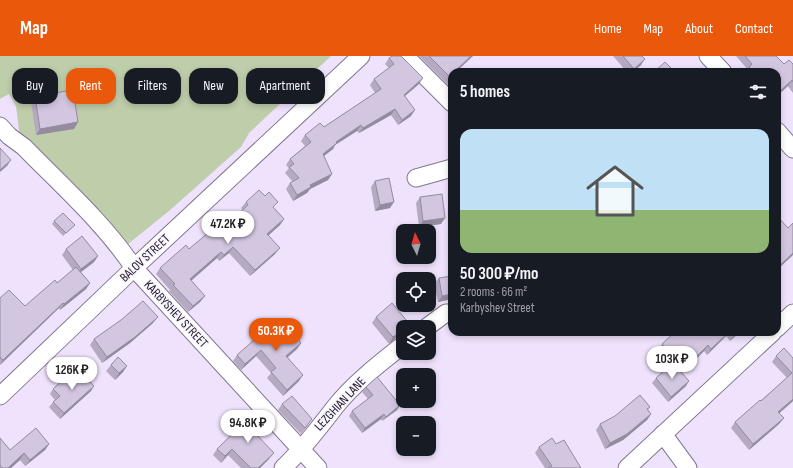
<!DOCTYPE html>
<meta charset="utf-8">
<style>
body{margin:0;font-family:"Sofia Sans Condensed",sans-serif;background:#20242c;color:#f1f3f6;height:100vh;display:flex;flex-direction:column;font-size:15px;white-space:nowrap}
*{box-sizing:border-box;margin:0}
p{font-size:13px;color:#9ea1a6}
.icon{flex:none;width:22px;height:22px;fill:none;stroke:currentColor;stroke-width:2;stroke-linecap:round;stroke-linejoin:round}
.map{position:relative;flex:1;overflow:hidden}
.sheet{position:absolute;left:448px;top:12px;width:333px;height:268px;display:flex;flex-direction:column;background:#171b24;border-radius:12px;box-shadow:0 2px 6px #0003}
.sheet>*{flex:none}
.top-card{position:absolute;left:12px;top:12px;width:376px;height:36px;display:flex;gap:8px}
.needle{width:26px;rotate:355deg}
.fabs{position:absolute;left:396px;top:168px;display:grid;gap:8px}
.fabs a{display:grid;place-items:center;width:40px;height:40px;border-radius:8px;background:#171b24;box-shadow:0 2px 6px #0003;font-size:20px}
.price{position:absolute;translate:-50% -34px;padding:0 9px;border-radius:14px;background:#fff;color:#222;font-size:13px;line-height:26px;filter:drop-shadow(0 1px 2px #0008)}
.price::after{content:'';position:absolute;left:50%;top:24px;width:12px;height:9px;margin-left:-6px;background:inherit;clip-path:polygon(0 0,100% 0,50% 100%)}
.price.active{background:#ea580c;color:#fff}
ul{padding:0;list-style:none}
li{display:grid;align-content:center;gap:8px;height:212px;padding:0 12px}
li+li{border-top:1px solid #363941}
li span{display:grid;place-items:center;height:124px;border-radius:12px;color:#555}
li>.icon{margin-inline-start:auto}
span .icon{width:72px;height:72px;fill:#fffc;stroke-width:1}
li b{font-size:17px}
h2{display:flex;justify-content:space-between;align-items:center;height:48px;padding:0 12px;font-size:17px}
.chip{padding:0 14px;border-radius:12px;background:#171b24;box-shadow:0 2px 6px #0003;font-size:14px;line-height:36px}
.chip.active{background:#ea580c;color:#fff}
header{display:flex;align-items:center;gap:24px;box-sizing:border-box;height:56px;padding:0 20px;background:#ea580c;color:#fff}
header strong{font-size:19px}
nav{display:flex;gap:22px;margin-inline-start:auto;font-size:14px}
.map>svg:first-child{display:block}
.green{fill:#becdaa}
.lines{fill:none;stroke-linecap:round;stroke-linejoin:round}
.minor-casing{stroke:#82768e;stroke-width:19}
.minor{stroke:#fff;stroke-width:17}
.wall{fill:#b5aac2}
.shaded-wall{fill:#948b9e}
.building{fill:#d3c6e1;stroke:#948b9e}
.labels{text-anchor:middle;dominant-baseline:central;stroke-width:3;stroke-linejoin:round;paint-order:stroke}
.street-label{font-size:13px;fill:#1d1821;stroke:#f8f3fe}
</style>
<header>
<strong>Map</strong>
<nav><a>Home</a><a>Map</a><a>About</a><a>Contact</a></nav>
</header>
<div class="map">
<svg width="793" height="412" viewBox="0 0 793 412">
<rect width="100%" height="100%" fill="#efe2fd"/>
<path class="green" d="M0,0H331L249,77L241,91L169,155L128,188L20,82L16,50L9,38L0,43Z"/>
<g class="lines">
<g class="minor-casing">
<g id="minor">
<path d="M405,0L452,47"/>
<path d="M708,0L723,16"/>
<path d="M0,70L9,80L24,91C62,130 104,167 134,212L318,412"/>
<path d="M777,75L793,93"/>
<path d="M416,122L452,112"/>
<path d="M427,271L446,257"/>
<path d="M777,272L793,257"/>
<path d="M0,340L134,212L361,0"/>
<path d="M663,378L688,412"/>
<path d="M283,412C302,394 319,372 335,351C353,328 380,307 403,289"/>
<path d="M627,412L773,276"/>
</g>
</g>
<use href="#minor" class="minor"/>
</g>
<g class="wall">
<path d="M419,0H473L452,16V33Z"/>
<path d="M613,0H642L641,9L633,16H627Z"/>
<path d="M736,0H776L784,8H793V37L777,16H746L748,14Z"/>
<path d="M389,2L419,28L405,40L411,60L398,69L391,59L359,77L357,75L335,89L333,93L323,100L332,118L328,124L310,133L307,137L293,145L286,133L290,127L293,126L285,117L289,112L286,109L290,103L305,90L301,85L305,79L324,71L375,37L370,29L374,23L389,12L385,8Z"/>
<path d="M35,40L78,66L74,73L36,79L31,46Z"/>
<path d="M375,125L390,152L375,155L371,131Z"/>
<path d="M420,141L441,168L419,171L416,147Z"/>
<path d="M246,146L274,152L284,163L280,169L268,180L275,198L250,220L229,197L219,205L217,202L191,225L205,240L200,246L188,256L169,235L170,234L156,218L160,212L189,193L220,174L243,154L241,152Z"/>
<path d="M54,165L72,172L63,180L52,168Z"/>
<path d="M66,193L98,200L94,206L81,216L90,227L86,233L60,254L59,252L0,309V242L25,250L57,227L73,214L62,199Z"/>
<path d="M439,222L452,243L438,246L434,228Z"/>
<path d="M376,261L397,281L389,288L372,267Z"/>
<path d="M153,267L130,287L102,307L90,289L94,283Z"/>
<path d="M700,276H740L730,285L726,280L707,299L704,295L693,306L690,303L668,305L658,294L662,288L697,279Z"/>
<path d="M301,287L297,293L288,301L299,325L283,340L267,322L271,317L256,300L241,314L233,305L237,299Z"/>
<path d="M776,300L793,302V345L779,357L784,362L779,368L749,394L731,372L735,366L787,322L772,306Z"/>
<path d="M111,309L127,310L123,316L115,324L106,315Z"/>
<path d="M656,322L686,330L668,346L652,327Z"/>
<path d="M68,323L91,335L60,363L49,351L55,344L50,338L53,333Z"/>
<path d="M366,331L400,349L397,354L382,365L381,363L362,377L349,360L352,355L368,343L362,336Z"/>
<path d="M282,348L308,369L301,378L278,354Z"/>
<path d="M650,351L648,354L651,358L647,364L623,384L605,393L596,374L600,368Z"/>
<path d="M264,362L260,369L253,375L269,403L260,412H241L228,399L221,407L213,399L217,393Z"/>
<path d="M0,382L10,394L49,388L45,394L25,410L20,404L11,412H0Z"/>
<path d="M556,388L581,412H545L535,397L539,391Z"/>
</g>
<g class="shaded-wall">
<path d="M471,0H473L456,16H454Z"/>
<path d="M645,3L641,9L633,16H631L634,13Z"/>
<path d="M423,22L419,28L400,44L404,39Z"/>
<path d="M792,24L787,31L777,40V38Z"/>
<path d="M395,53L391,59L359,77L363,72Z"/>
<path d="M415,54L411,60L398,69L402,64Z"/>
<path d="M78,66L74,73L36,79L40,73Z"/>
<path d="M361,69L357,75L335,89L333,93L319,104L323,98L336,86Z"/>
<path d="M11,104L7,110L0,116V114Z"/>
<path d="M332,118L328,124L310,133L307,137L293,145L297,139L310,129Z"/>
<path d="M394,146L390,152L375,155L380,149Z"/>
<path d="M445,162L441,168L419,171L423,165Z"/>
<path d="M284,163L280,169L263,184L267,178Z"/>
<path d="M233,191L229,197L219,205L224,199Z"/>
<path d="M280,192L275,198L250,220L255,214Z"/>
<path d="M221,196L217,202L186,229L190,223Z"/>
<path d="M793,197V199L777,214V212Z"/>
<path d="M98,200L94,206L77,219L81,213Z"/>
<path d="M90,227L86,233L60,254L64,248Z"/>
<path d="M452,238V243L438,246L442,240Z"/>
<path d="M205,240L200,246L188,256L193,250Z"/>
<path d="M63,247L59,252L0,309L3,304Z"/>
<path d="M158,261L153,267L130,287L102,307L107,301Z"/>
<path d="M401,275H403V280L397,281L389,288L393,281Z"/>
<path d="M729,276L726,280L707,299L711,293Z"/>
<path d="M738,276H740L730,285L735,279Z"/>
<path d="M301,287L297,293L282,306L286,300Z"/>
<path d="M708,289L704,295L693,306L697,300Z"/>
<path d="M261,294L256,300L241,314L245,308Z"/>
<path d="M694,297L690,303L668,305L672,299Z"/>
<path d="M127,310L123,316L115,324L119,317Z"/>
<path d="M303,319L299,325L283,340L287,334Z"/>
<path d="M689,325L686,330L668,346L671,341Z"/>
<path d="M94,330L91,335L60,363L64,357Z"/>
<path d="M793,343V345L774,362L778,356Z"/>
<path d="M400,349L397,354L382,365L386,361Z"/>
<path d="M384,358L381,363L362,377L365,372Z"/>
<path d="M651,358L647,364L623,384L605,393L610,387Z"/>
<path d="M264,362L260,369L247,381L252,374Z"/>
<path d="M784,362L779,368L749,394L753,388Z"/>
<path d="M49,388L45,394L25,410L30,404Z"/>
<path d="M232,393L228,399L221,407L225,400Z"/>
<path d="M24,397L20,404L11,412H8Z"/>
<path d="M274,397L269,403L260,412H258Z"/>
</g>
<g class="building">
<path d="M392,0H401L423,22L404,39L415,54L402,64L395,53L363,72L361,69L336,86L337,87L323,98L332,118L310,129L311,131L297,139L290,127L299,122L289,111L294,108L290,103L311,86L305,79L320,67L324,71L381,33L374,23L394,8L389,2Z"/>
<path d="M429,0H471L455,15L456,16H452V23Z"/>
<path d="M623,0H642L645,3L634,13Z"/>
<path d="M745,0H776L784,8L789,4L793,8V26L792,24L777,38V16H754L749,11L752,8Z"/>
<path d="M665,6L675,16H654Z"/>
<path d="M73,34L78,66L40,73L35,40Z"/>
<path d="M0,92L11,104L0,114Z"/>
<path d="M389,122L394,146L380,149L375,125Z"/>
<path d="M259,134L265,140L269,136L278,146L273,151L284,163L267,178L280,192L255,214L233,191L224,199L221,196L190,223L205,240L193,250L173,229L175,228L160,212L186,189L189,193L216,170L220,174L248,149L246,146Z"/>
<path d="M442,138L445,162L423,165L420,141Z"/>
<path d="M63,157L75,169L66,177L54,165Z"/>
<path d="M778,161L788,172L793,167V197L777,212V163Z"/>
<path d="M82,180L98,200L81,213L66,193Z"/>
<path d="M76,211L90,227L64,248L63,247L3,304L0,301V242L9,234L25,250L55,224L57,227Z"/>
<path d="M452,220V238L442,240L439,222Z"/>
<path d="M143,245L158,261L135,281L107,301L94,283L121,264Z"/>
<path d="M392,247L412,271H403V275H401L393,281L376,261Z"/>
<path d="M279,262L301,287L286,300L303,319L287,334L271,316L276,312L261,294L245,308L237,299Z"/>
<path d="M675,276H694L697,279L700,276H729L711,293L708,289L697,300L694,297L672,299L662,288Z"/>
<path d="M732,276H738L735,279Z"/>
<path d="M784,292L793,302V343L778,356L784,362L753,388L735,366L760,344L761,345L792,317L776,300Z"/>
<path d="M118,301L127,310L119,317L111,309Z"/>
<path d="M673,307L689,325L671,341L656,322Z"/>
<path d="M79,314L94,330L64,357L53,346L60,340L53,333L66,321L68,323Z"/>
<path d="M377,321L400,349L386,361L384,358L365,372L352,355L373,339L366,331Z"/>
<path d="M640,339L650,351L647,353L651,358L627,378L610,387L600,368L615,360Z"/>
<path d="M292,340L312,363L305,372L282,348Z"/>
<path d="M256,355L264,362L252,374L274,397L258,412H251L232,393L225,400L217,393Z"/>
<path d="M36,372L49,388L30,404L24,397L8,412H2L0,409V382L10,394Z"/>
<path d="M552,382L556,388L564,384L581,412H548L552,410L539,391Z"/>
</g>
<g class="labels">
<g class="street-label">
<text transform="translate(145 202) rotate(-43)">BALOV STREET</text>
<text transform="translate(176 258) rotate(47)">KARBYSHEV STREET</text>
<text transform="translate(340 348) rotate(-47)">LEZGHIAN LANE</text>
</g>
</g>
</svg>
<div class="fabs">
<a><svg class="needle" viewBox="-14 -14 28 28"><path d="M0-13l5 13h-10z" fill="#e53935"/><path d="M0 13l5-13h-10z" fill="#9ea1a6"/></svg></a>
<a><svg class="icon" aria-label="locate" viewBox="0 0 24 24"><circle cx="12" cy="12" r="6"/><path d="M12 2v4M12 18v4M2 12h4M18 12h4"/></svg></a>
<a><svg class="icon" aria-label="layers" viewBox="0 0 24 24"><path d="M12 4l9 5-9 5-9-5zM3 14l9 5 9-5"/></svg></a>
<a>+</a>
<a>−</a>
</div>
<b class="price" style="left:228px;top:189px">47.2K ₽</b>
<b class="price active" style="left:276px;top:296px">50.3K ₽</b>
<b class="price" style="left:672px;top:324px">103K ₽</b>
<b class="price" style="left:72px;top:335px">126K ₽</b>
<b class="price" style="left:248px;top:388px">94.8K ₽</b>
<div class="top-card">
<a class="chip">Buy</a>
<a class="chip active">Rent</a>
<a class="chip">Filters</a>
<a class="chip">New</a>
<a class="chip">Apartment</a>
</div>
<section class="sheet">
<h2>5 homes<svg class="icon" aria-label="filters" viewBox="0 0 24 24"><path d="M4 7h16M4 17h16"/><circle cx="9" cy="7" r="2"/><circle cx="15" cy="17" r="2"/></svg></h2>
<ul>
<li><span style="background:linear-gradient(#bfe0f5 65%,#8fb573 0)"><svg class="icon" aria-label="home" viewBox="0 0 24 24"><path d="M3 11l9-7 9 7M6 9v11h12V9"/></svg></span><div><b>50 300 ₽/mo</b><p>2 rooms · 66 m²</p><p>Karbyshev Street</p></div></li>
</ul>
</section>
</div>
